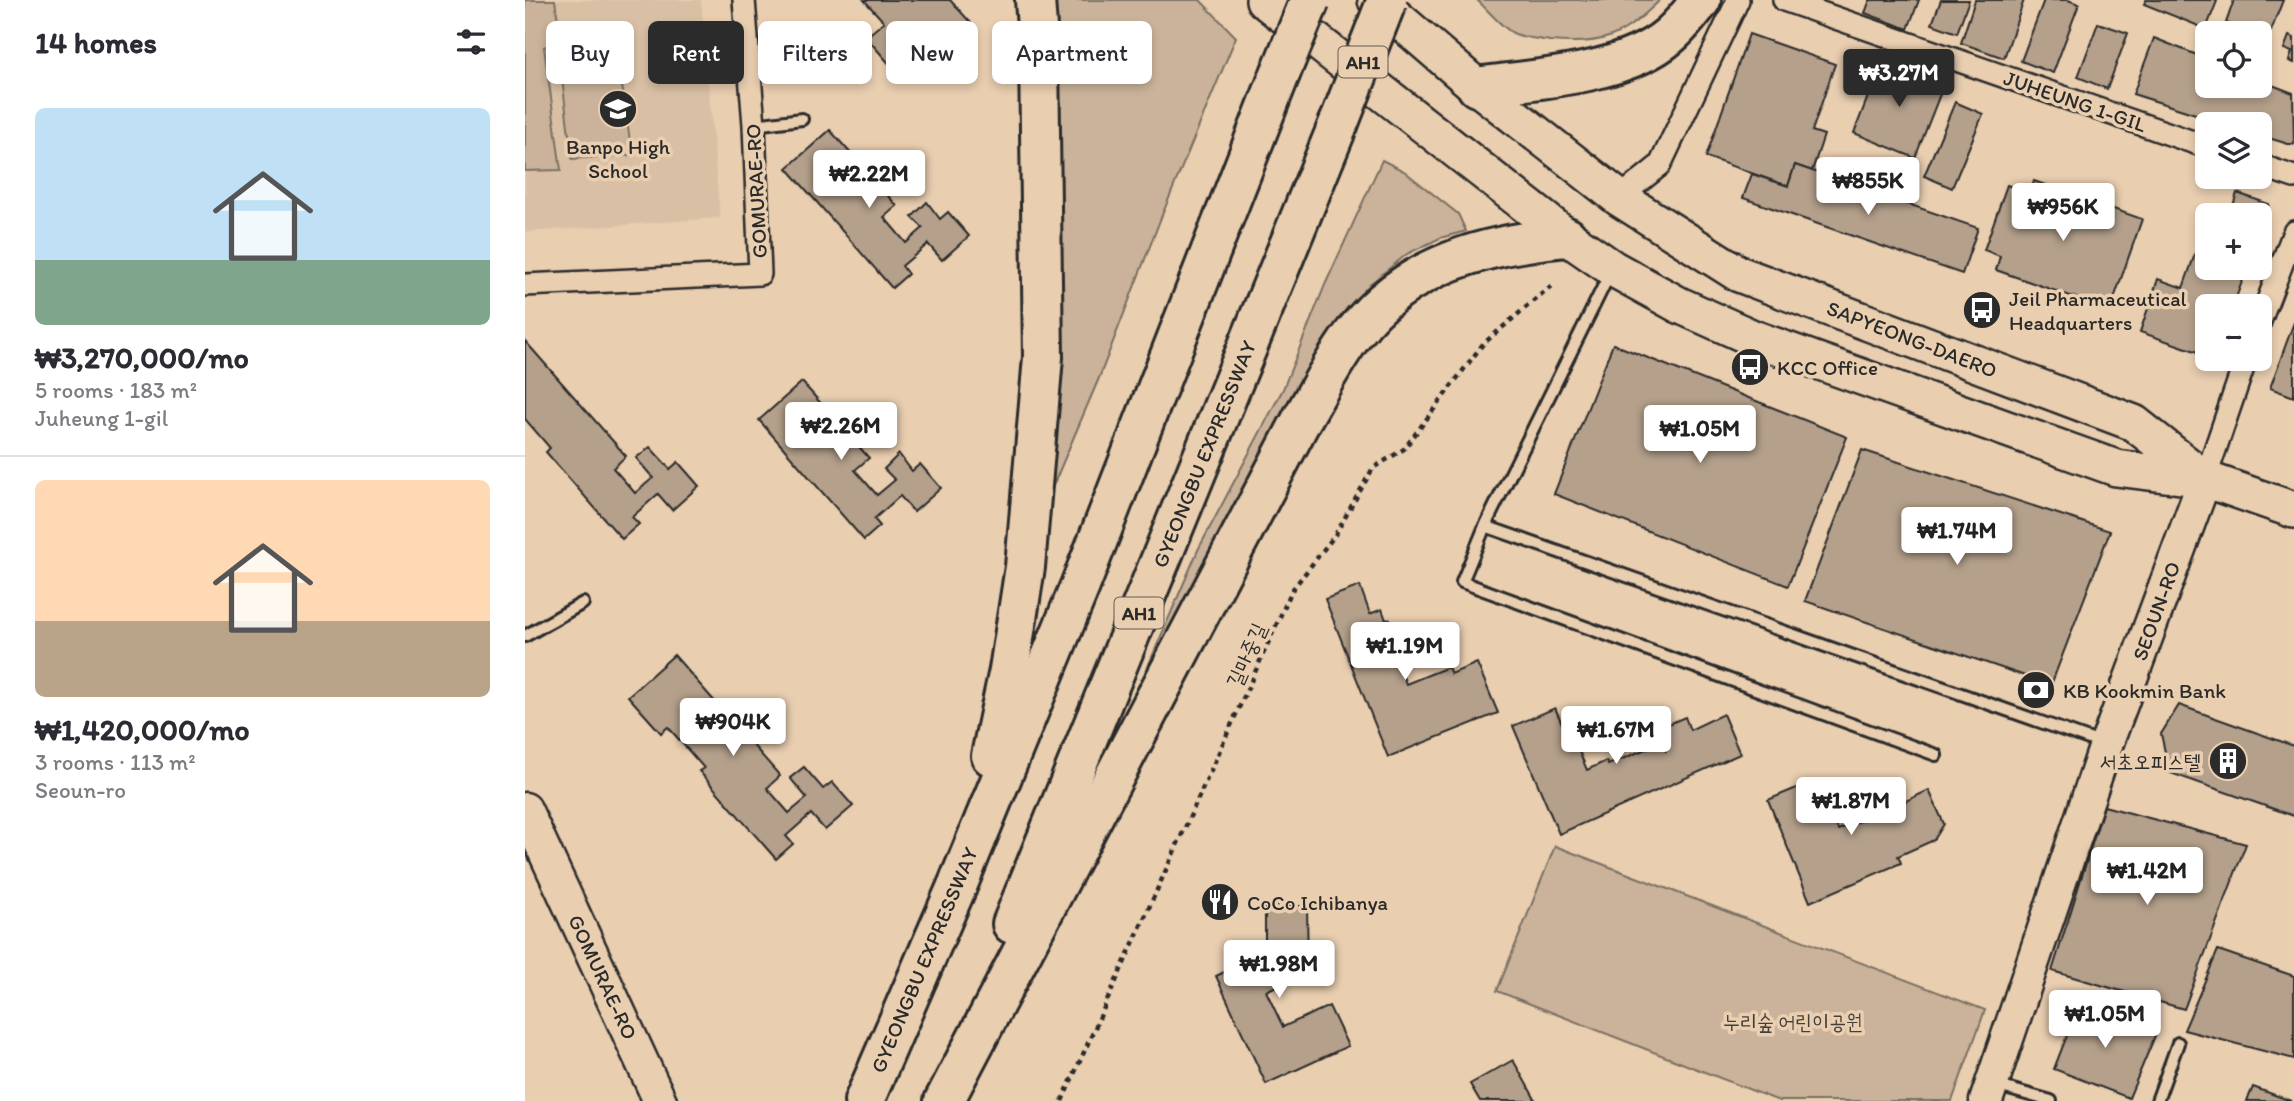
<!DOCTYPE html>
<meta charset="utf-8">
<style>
body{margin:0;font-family:Itim,"Poor Story",sans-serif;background:#f7f7f7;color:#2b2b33;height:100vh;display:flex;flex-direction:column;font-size:26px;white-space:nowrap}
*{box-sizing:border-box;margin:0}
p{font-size:23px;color:#7c7c81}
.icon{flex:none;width:38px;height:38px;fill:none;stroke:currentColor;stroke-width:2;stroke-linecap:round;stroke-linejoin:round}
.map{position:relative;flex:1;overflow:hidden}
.drawer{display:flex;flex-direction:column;background:#fff;width:525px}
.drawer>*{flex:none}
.banner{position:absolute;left:21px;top:21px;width:665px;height:63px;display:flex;gap:14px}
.buttons{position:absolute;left:1670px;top:21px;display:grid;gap:14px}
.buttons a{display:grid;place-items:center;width:77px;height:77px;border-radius:10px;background:#fff;box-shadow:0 4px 10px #0003;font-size:35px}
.price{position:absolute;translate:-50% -60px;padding:0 16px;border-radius:7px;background:#fff;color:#222;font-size:23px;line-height:46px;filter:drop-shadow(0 2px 4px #0008)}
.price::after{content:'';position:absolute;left:50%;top:42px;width:21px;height:16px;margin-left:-10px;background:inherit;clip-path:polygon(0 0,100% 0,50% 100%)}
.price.current{background:#2b2b2b;color:#fff}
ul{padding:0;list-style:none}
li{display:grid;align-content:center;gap:14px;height:371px;padding:0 35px}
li+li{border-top:2px solid #e1e1e2}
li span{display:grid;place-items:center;height:217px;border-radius:10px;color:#555}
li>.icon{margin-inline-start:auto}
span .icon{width:126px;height:126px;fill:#fffc;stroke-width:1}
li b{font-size:30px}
h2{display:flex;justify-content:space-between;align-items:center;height:84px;padding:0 35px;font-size:30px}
.pill{padding:0 24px;border-radius:10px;background:#fff;box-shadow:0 4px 10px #0003;font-size:24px;line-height:63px}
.pill.current{background:#2b2b2b;color:#fff}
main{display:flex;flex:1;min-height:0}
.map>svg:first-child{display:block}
.built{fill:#d9c0a5}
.green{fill:#cab39a;stroke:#7a6f62;stroke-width:2}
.building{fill:#b4a08b;stroke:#2b2b2b;stroke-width:2}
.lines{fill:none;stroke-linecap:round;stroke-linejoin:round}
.lane-casing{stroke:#2b2b2b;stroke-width:16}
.street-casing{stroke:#2b2b2b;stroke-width:26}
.secondary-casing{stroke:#2b2b2b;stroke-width:37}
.primary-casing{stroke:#2b2b2b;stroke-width:40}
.highway-casing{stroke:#2b2b2b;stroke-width:44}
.path{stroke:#2b2b2b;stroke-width:4.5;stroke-dasharray:5 5;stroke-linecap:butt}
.lane{stroke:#e9ceb0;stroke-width:10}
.street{stroke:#e9ceb0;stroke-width:21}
.secondary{stroke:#e9ceb0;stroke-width:32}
.primary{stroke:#e9ceb0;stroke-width:35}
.highway{stroke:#e9ceb0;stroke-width:38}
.highway-bridge-casing{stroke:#2b2b2b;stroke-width:44;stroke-linecap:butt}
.highway-bridge{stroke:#e9ceb0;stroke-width:38}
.labels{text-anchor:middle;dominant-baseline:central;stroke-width:7;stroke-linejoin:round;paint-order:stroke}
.shield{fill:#e9ceb0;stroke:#645c53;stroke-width:2}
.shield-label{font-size:19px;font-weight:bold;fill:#2b2b2b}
.street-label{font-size:21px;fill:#2b2b2b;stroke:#e9ceb0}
.poi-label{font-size:21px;fill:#2b2b2b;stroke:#e9ceb0;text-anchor:start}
.park-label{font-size:21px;fill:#433f3c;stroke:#e9ceb0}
</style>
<main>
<section class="drawer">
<h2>14 homes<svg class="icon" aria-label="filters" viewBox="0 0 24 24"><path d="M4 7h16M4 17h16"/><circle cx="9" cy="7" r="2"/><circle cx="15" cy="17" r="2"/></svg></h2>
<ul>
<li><span style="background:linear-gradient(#bfe0f5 70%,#7fa58c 0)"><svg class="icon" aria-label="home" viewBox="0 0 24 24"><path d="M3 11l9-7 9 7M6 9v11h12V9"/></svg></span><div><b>₩3,270,000/mo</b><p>5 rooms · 183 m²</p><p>Juheung 1-gil</p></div></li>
<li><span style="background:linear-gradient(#ffd9b3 65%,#b9a48a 0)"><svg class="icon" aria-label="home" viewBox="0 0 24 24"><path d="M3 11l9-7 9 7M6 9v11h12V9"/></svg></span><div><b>₩1,420,000/mo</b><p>3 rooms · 113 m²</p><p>Seoun-ro</p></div></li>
</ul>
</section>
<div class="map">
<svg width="1769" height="1101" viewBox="0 0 1769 1101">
<rect width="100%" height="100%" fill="#e9ceb0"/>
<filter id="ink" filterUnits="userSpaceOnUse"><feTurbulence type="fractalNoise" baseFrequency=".0143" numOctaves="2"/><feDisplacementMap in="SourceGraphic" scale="14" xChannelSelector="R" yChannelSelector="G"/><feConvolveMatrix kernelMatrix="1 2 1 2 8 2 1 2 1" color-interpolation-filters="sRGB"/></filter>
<g filter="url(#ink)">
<path class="built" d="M0,0H176L195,218L0,232Z"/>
<g class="green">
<path d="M0,0H30L36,42L19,47L36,170L0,171Z"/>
<path d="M523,0H675L711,37L637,215L574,378L510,528Z"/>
<path d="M952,0H1135C1097,37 1078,46 1025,41C1014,39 998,38 988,33C975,26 963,10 952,0Z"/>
<path d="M92,50L107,155L47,159L34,54Z"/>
<path d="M857,160L879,171L933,214L941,231L915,238L882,254L845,284L796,364L634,670L624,664L673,550L758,389L800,285Z"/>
<path d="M1030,846L1460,1010L1427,1101H1254L972,991Z"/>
</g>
<g class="building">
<path d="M339,0H425L446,23L380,82L341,37L359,22Z"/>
<path d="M1345,0H1394L1383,29L1340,13Z"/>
<path d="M1416,0H1444L1432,33L1407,24Z"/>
<path d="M1450,0H1499L1479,58L1436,43Z"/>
<path d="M1519,0H1543L1554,4L1528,73L1496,61Z"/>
<path d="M1621,0H1690L1692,1L1681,29L1619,4Z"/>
<path d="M1709,0H1758L1743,39L1734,36V33H1728L1701,23Z"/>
<path d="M1573,23L1603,33L1582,89L1553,77Z"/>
<path d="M1224,34L1310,64L1287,131L1299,135L1287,171L1270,165L1263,186L1181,157Z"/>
<path d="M1764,36L1769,38V63L1764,61L1767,52L1759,49Z"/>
<path d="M1629,38L1682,59V86H1734V80L1768,93L1769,144H1763L1734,135V124H1702L1608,94Z"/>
<path d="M1357,60L1419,84L1390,158L1329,133Z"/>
<path d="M1430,102L1458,114L1427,188L1399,176Z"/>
<path d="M305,130L372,206L359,217L381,243L398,228L387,217L402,202L415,219L423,212L444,236L417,260L403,244L377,266L383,274L367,288L262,168Z"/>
<path d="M1270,165L1453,228L1437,274L1218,198L1227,174L1263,186Z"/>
<path d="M1509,181L1617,219L1585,310L1471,270L1475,256L1459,250L1482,185L1504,193Z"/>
<path d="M1712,193L1744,204L1734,231V215H1705Z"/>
<path d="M1677,234L1682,236V268H1722L1708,306H1682V355L1615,332L1633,279L1658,288Z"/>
<path d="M1769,322V397L1745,388Z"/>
<path d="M0,341L101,456L88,468L110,493L128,478L111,458L125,447L145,469L153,462L174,486L147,510L133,494L107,517L114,524L97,539L21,452L25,448L0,419Z"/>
<path d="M1088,344L1322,437L1263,586L1029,494Z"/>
<path d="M277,382L344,458L330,470L352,495L370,480L359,469L374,454L387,471L395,464L416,488L389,512L375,496L349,519L355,526L339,540L234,420Z"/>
<path d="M1337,450L1585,531L1526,685L1280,601Z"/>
<path d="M835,586L845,614L857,609L861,620L865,619L870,632L855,637L867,665L873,663L881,684L923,667L926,674L952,663L973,713L863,757L800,599Z"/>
<path d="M149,655L255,776L242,788L264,813L282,798L265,778L279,767L298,789L307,782L328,806L300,830L286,814L261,836L268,844L251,859L174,771L179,768L143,727L136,733L103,696Z"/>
<path d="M1654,705L1769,746V816L1634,769L1640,752L1636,734Z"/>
<path d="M1030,708L1046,743L1050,742L1062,770L1081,761L1083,765L1137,742L1141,752L1134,734L1143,730L1141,725L1160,717L1165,730L1198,714L1215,754L1034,834L988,726Z"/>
<path d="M1286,782L1303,820L1309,818L1313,830L1341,818L1336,806L1343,803L1340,797L1359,790L1366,808L1404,790L1419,824L1409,840L1373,856L1376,863L1285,902L1243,800Z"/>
<path d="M1579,806L1721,844L1659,1009L1527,971Z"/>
<path d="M740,906H782L783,971L741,991L758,1027L804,1006L823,1046L741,1084L691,976L740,953Z"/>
<path d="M1693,950L1769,976V1059L1659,1030Z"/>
<path d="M1555,1002L1632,1031L1604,1098L1529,1069Z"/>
<path d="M988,1060L1011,1101H955L945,1084Z"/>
<path d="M1728,1087L1766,1101H1722Z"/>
</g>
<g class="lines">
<g class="lane-casing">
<g id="lane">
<path d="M229,125L277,119"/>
<path d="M960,526L1086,271"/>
<path d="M0,636L58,603"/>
<path d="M1411,755L937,582L960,526L1578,744"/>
<path d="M1470,1085L1526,1101"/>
<path d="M1632,1101L1653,1043"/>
</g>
</g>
<g class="street-casing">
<g id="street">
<path d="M1259,0L1682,147"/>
<path d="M1734,165L1769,177"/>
<path d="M1094,198L1135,165L1213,0"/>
<path d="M0,285L235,274L229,125L219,0"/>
<path d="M1734,324L1769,232"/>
<path d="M1680,479L1721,359"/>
</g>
</g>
<g class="secondary-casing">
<g id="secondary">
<path d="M0,809L135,1101"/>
<path d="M1461,1101L1581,745L1680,479"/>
</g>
</g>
<g class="primary-casing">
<g id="primary">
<path d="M739,0L1042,237L1087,268L1154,305L1228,338L1591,468L1680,479L1769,510"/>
<path d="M851,0L952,87L1094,198L1214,274L1609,423L1680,479"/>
</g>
</g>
<g class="highway-casing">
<g id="highway">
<path d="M952,87C1009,79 1099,75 1144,36C1156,26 1166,13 1176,0"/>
<path d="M466,756L484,670L500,567L518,357L514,55L510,0"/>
<path d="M487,924L813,125"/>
<path d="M339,1101L433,884L555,586L755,74"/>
<path d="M419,1101L777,419C794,390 809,359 830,332C881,264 962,244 1042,237"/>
</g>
</g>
<path class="path" d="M537,1101L767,590L810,535L848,468L879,449L958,344L1026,286"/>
<use href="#lane" class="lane"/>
<use href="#street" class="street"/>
<use href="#secondary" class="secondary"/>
<use href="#primary" class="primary"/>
<use href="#highway" class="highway"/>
<g class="highway-bridge-casing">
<g id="highway-bridge">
<path d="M755,74L785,0"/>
<path d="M813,125L862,0"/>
</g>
</g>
<use href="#highway-bridge" class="highway-bridge"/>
</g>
</g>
<defs>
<g id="school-disc" transform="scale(2.0125)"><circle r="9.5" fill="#2b2b2b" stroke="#e9ceb0"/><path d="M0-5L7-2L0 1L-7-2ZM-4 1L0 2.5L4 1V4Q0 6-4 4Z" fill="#fff"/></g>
<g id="bus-disc" transform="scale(2.0125)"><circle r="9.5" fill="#2b2b2b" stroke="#e9ceb0"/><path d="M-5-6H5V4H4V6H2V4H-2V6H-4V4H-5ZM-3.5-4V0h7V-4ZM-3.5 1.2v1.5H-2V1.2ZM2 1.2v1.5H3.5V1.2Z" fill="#fff"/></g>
<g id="bank-disc" transform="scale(2.0125)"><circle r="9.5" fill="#2b2b2b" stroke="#e9ceb0"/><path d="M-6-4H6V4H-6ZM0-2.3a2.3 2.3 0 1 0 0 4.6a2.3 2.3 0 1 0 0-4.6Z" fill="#fff"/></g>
<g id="building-disc" transform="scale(2.0125)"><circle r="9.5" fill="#2b2b2b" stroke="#e9ceb0"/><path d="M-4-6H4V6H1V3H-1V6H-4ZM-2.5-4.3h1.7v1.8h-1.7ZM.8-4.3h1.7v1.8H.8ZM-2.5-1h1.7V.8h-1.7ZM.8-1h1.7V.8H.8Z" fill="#fff"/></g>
<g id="restaurant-disc" transform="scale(2.0125)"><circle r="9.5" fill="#2b2b2b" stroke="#e9ceb0"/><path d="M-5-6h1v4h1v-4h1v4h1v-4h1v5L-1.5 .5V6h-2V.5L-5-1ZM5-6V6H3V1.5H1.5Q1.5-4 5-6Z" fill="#fff"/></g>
</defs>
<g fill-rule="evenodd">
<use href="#school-disc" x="93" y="109"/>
<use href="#bus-disc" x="1457" y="310"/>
<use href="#bus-disc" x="1225" y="367"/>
<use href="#bank-disc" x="1511" y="690"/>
<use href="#building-disc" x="1703" y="761"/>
<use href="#restaurant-disc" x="695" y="902"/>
</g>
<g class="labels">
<g class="shield">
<rect x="813.5" y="46.5" width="49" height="31" rx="5"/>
<rect x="589.5" y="597.5" width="49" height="31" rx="5"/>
</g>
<g class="shield-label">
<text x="838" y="62">AH1</text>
<text x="614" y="613">AH1</text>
</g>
<g class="street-label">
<text transform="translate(1550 101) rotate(19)">JUHEUNG 1-GIL</text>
<text transform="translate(231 191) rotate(-93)">GOMURAE-RO</text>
<text transform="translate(1387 339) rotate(21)">SAPYEONG-DAERO</text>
<text transform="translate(679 454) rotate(-68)">GYEONGBU EXPRESSWAY</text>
<text transform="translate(1631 611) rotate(-70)">SEOUN-RO</text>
<text transform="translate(721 655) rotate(-66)">길마중길</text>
<text transform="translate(399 960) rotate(-67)">GYEONGBU EXPRESSWAY</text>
<text transform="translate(78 977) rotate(65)">GOMURAE-RO</text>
</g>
<g class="poi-label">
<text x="93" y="146" text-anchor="middle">Banpo High<tspan x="93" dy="24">School</tspan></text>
<text x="1484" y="298">Jeil Pharmaceutical<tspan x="1484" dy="24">Headquarters</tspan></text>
<text x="1252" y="367">KCC Office</text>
<text x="1538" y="690">KB Kookmin Bank</text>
<text x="1676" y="761" text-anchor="end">서초오피스텔</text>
<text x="722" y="902">CoCo Ichibanya</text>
</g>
<g class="park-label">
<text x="1268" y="1021">누리숲 어린이공원</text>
</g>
</g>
</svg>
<div class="buttons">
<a><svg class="icon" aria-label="locate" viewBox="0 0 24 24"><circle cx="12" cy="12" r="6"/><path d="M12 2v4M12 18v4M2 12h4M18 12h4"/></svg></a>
<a><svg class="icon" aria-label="layers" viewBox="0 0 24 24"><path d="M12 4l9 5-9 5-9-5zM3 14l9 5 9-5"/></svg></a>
<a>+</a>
<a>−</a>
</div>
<b class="price current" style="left:1374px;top:109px">₩3.27M</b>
<b class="price" style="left:344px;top:210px">₩2.22M</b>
<b class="price" style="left:1343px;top:217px">₩855K</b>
<b class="price" style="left:1538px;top:243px">₩956K</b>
<b class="price" style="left:316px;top:462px">₩2.26M</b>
<b class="price" style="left:1175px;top:465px">₩1.05M</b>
<b class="price" style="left:1432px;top:567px">₩1.74M</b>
<b class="price" style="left:880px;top:682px">₩1.19M</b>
<b class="price" style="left:208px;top:758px">₩904K</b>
<b class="price" style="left:1091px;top:766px">₩1.67M</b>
<b class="price" style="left:1326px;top:837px">₩1.87M</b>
<b class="price" style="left:1622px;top:907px">₩1.42M</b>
<b class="price" style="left:754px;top:1000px">₩1.98M</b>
<b class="price" style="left:1580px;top:1050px">₩1.05M</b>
<div class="banner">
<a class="pill">Buy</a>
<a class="pill current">Rent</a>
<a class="pill">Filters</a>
<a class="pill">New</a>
<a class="pill">Apartment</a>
</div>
</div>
</main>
